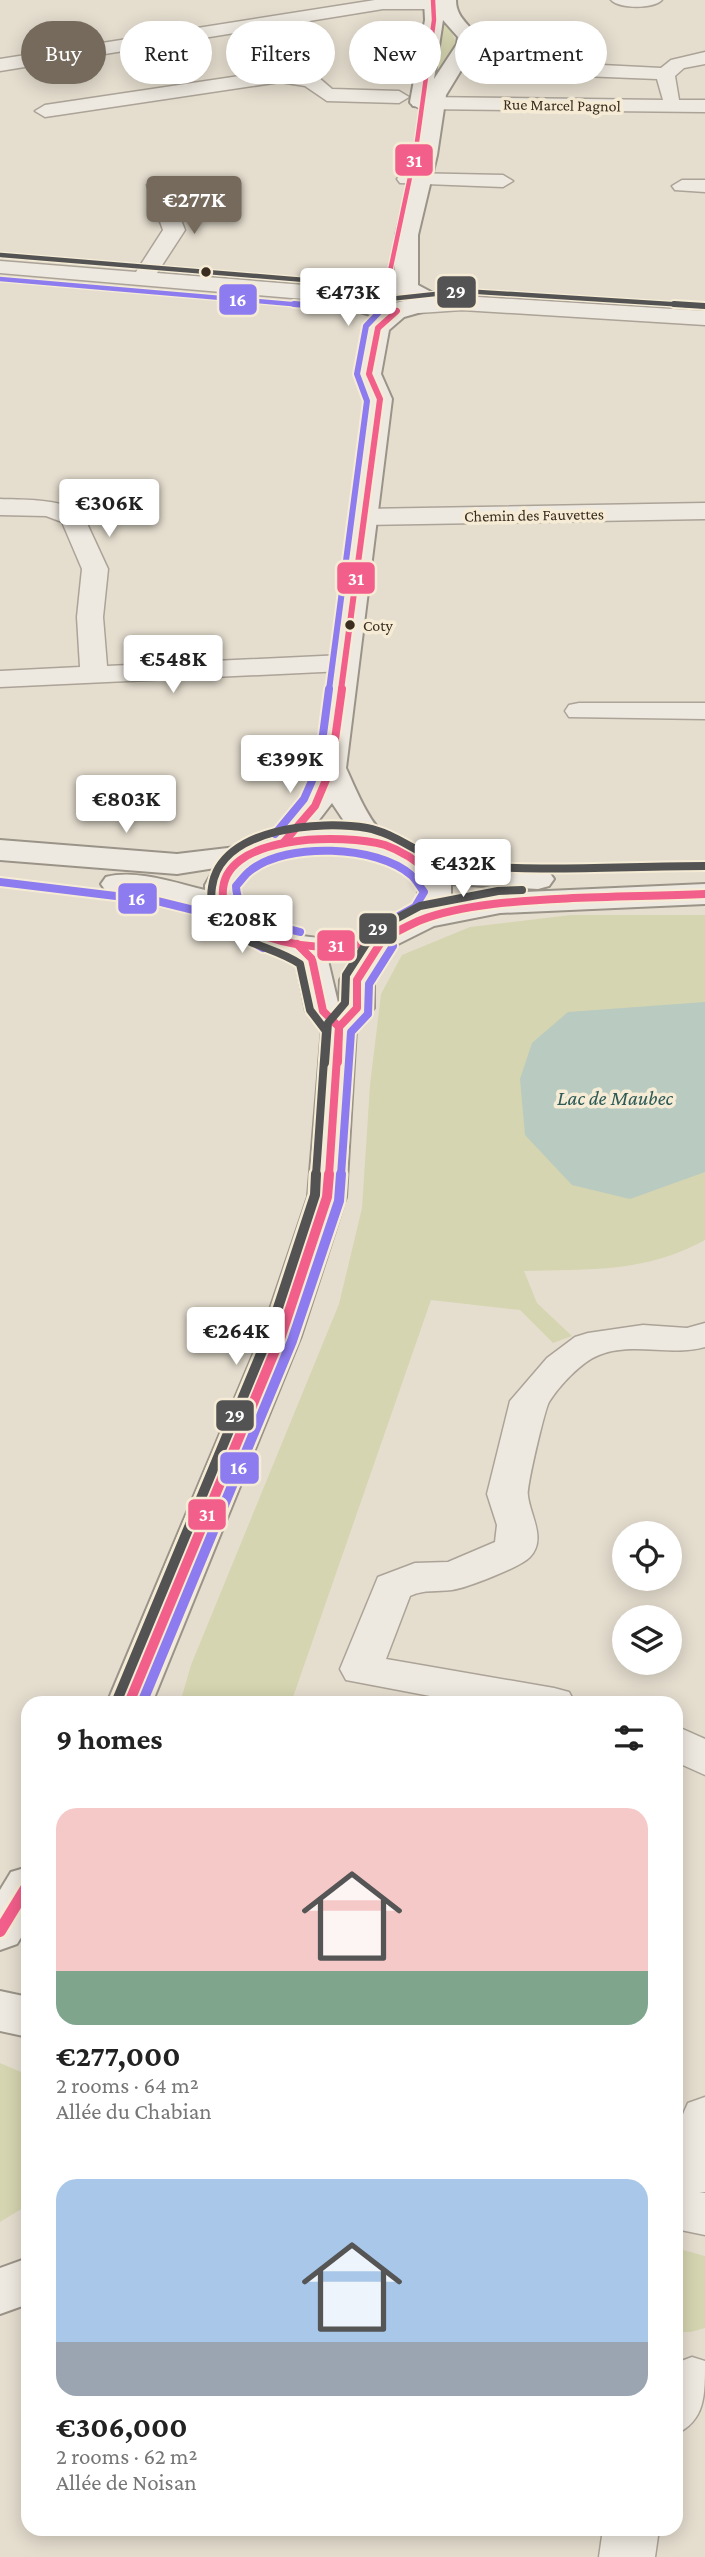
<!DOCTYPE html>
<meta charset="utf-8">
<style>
body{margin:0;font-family:"Crimson Pro",serif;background:#f6f6f6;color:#222;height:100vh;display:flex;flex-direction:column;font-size:26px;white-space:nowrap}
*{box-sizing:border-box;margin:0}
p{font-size:23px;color:#767676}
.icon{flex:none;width:38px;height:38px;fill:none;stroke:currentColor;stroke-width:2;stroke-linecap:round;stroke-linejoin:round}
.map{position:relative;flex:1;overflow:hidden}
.side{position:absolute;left:21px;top:1696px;width:662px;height:840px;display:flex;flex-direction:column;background:#fff;border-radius:21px;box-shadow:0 4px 18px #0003}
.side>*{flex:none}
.banner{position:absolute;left:21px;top:21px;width:663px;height:63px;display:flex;gap:14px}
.tools{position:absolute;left:612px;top:1521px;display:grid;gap:14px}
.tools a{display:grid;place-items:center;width:70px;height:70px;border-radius:50%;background:#fff;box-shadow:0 4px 18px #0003;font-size:35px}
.price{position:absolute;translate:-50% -60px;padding:0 16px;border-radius:7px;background:#fff;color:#222;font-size:23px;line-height:46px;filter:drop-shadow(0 2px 4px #0008)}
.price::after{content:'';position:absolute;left:50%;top:42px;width:21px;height:16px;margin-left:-10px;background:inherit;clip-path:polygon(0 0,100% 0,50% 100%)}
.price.active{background:#766a5c;color:#fff}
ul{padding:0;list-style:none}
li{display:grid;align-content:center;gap:14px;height:371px;padding:0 35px}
li span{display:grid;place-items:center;height:217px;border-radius:21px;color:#555}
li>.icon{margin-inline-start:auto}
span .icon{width:126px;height:126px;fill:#fffc;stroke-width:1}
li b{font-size:30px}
h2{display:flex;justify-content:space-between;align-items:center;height:84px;padding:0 35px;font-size:30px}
.pill{padding:0 24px;border-radius:32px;background:#fff;box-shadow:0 4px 18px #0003;font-size:24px;line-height:63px}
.pill.active{background:#766a5c;color:#fff}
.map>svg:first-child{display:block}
.green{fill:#d5d5b1}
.water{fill:#b9cac0}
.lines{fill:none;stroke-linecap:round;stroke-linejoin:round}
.street-casing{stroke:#aba397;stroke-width:3}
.secondary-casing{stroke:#9a9388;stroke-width:4}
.street{fill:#eee9e0;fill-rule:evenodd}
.secondary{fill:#eee9e0;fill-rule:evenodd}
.bus-1-far4-casing{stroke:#f6ecd5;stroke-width:7}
.bus-1-far3-casing{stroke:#f6ecd5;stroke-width:10}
.bus-1-far2-casing{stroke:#f6ecd5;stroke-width:12}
.bus-1-far1-casing{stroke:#f6ecd5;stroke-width:15}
.bus-1-casing{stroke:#f6ecd5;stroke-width:18}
.bus-2-far3-casing{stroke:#f6ecd5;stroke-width:7}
.bus-2-far2-casing{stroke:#f6ecd5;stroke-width:10}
.bus-2-far1-casing{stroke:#f6ecd5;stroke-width:12}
.bus-2-casing{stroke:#f6ecd5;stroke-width:15}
.bus-3-far3-casing{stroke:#f6ecd5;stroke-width:7}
.bus-3-far2-casing{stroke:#f6ecd5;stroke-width:10}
.bus-3-far1-casing{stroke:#f6ecd5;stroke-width:12}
.bus-3-casing{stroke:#f6ecd5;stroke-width:15}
.bus-1-far4{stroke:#f35f8b;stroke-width:4.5}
.bus-1-far3{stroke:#f35f8b;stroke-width:6}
.bus-1-far2{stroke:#f35f8b;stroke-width:8}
.bus-1-far1{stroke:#f35f8b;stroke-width:10}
.bus-1{stroke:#f35f8b;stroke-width:12}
.bus-2-far3{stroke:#8d7cef;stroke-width:4.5}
.bus-2-far2{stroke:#8d7cef;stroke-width:6}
.bus-2-far1{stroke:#8d7cef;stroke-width:8}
.bus-2{stroke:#8d7cef;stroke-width:10}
.bus-3-far3{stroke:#535353;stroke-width:4.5}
.bus-3-far2{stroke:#535353;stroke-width:6}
.bus-3-far1{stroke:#535353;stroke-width:8}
.bus-3{stroke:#535353;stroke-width:10}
.bus-dot{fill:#3a2c1e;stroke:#f6ecd5;stroke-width:2.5}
.labels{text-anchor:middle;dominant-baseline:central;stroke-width:7;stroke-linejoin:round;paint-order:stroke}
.far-street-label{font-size:16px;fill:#3a2c1e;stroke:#f6ecd5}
.far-bus-label{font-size:16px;fill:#3a2c1e;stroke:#f6ecd5;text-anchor:start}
.water-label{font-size:21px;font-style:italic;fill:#2d5a57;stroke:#f6ecd5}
.line-badge{stroke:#f6ecd5;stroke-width:2.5}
.badge-label{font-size:19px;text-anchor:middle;font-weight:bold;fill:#fff}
</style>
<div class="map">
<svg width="705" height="2557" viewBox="0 0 705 2557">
<rect width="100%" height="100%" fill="#e5decf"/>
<g class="green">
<path d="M440,15L450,27L456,44L437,74H430Z"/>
<path d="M571,915H705V1240C645,1273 590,1269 524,1271L537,1303L572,1336L553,1343L520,1310L431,1300L291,1703H180L191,1665L339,1304L362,1208L370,1085L381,994L402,955L470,927Z"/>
<path d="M0,2063L28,2075V2205L0,2222Z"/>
<path d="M676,2248L705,2256V2328L691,2332H676Z"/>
</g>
<path class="water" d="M705,1002V1172L630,1199L572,1185L525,1135L520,1079L532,1043L568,1012Z"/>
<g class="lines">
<g class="street-casing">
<g id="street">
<path d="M375,0H452L456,4L447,9H383L0,71V59Z"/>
<path d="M611,0H662C653,9 620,9 611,0Z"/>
<path d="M705,52V64L684,68L675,76L679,100H705V112L420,109L410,103L420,97L663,100L657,79L582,76L573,70L582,64L661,68L671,60Z"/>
<path d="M280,70L318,77L332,89L399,91L409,97L399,103L327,101L305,86L280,82L45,117L35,111L45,105Z"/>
<path d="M407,173L503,175L513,181L503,187L400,183L397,179L400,175Z"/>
<path d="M157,179L167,185L185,230L157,273L304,285L366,297L369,302L358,309L304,299L0,273V261L136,272L163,230L147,185Z"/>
<path d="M682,180H705V192L675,190L672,186Z"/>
<path d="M462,296L705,311V325L462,310L419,313L408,306L419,299Z"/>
<path d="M0,499C22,500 70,498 84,517L108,569L103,617L107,666L343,655L353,657L357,663L353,669L343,671L0,687V671L80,667L77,617L82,569L62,522L46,516L0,515Z"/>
<path d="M705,503V519L363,525L354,522L350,517L354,512L363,509Z"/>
<path d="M579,703H705V719L569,717L565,711L569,705Z"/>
<path d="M705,1323V1347C671,1357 633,1341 599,1355C581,1362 559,1386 549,1402C545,1409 526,1488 528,1496C530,1515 547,1539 530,1557C521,1567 466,1588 452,1590C437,1592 425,1589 410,1596L386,1659L554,1688L569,1692L575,1703H467L346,1680L340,1669L378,1577L415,1563L448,1562L495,1542L497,1525L487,1494L510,1401L547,1358L575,1337L588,1333L643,1325L687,1328Z"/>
<path d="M676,1726L705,1739V1775L676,1762Z"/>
<path d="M705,2097V2192H699L705,2193V2235L676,2229C676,2188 669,2140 688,2103Z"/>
<path d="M692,2357L705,2361C705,2397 705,2420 676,2434V2363Z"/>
<path d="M603,2529H659L655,2557H599Z"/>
</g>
</g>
<g class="secondary-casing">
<g id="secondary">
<path d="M424,0H456C456,22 476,25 477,44L446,95L437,155L418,235V285L433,293L436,302L425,311L404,317L389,330L381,374L392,399L346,768C354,785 370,826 386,835C405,847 424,842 439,864L538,869L549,872L554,879L549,886L538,889L451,884V903L500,893L705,884V904L500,913L434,926L396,945L374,980V1008L356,1029L346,1197L301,1336L152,1703H107L261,1336L308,1197L322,1029L306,1011L296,962L287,952L238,936L223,925L214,912L159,899L106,891L101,884L106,877C137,869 175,883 205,890V885L215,868L177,874L0,860V840L177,854L253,845L271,839L301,803L316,768L368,399L357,374L366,328L377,317L357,311L346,302L354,287L394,280L396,235L416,155L424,107L413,106L410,102L425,20ZM443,20L458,37L457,44L434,79ZM391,293L412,299L391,304L371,300ZM332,803L350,830L312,829ZM314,847C349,848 399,846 418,882V905C385,944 303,947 261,922C196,883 278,854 314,847ZM357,954L340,980L339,1007L327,956Z"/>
<path d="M28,1867V1926L17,1944L0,1950V1890L11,1872Z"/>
<path d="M0,1991L28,1997V2037L0,2031Z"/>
<path d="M28,2258V2304L0,2314V2268Z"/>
</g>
</g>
<use href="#street" class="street"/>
<use href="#secondary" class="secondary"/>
<g class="bus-1-far4-casing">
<path id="bus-1-far4" d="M358,302L362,292L375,288L389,276L416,149L434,20L433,0"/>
</g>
<g class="bus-1-far3-casing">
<path id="bus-1-far3" d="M341,690L380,399L369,374L378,328L397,311"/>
</g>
<g class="bus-1-far2-casing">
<g id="bus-1-far2">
<path d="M284,842L315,806L331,768L342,689"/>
<path d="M430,873C417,861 402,851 385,845C347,834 217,832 223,897C224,911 242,925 254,931C289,948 340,952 378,940C393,935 406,926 421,920C444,911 469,907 493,904C564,896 634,897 705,894"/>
<path d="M297,944L312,959L323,1011L339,1027L338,1062"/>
<path d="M329,1175L339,1027L357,1008V980L383,939"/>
</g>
</g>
<g class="bus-1-far1-casing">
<path id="bus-1-far1" d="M129,1703L281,1336L327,1197L329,1174"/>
</g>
<g class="bus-1-casing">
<path id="bus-1" d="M0,1931L28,1885"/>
</g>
<g class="bus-2-far3-casing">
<g id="bus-2-far3">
<path d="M0,279L314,306"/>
<path d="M338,306L391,300L385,306"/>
</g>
</g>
<g class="bus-2-far2-casing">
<g id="bus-2-far2">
<path d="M294,304L328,307L354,304"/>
<path d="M329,690L367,401L357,374L366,326L387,304"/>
</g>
</g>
<g class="bus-2-far1-casing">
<g id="bus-2-far1">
<path d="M275,834L304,799L319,765L329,689"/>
<path d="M0,882L157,901L218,916L228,928L263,948"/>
<path d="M300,932C273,925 237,920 236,886C241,881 245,874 251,870C287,842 377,845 411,875C416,879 420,887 424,892L415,907L377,928"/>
<path d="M341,1175L351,1032L368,1014L369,984L393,946"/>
</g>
</g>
<g class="bus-2-casing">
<path id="bus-2" d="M142,1703L292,1341L339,1201L341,1174"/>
</g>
<g class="bus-3-far3-casing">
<path id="bus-3-far3" d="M1,255L305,280L389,299L463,291L702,306"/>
</g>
<g class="bus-3-far2-casing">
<path id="bus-3-far2" d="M674,304L705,306"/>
</g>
<g class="bus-3-far1-casing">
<g id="bus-3-far1">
<path d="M325,1063L328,1023L345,1003L346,975L375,930L420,906L498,891L522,890"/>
<path d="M316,1175L326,1031L310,1010L300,964C276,947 241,945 221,922C213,912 210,899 212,887C220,827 321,820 367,828C399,834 423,860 455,864C537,873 622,866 705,866"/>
</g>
</g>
<g class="bus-3-casing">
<path id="bus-3" d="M118,1698L270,1332L315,1195L316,1174"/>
</g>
<use href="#bus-1-far4" class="bus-1-far4"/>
<use href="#bus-1-far3" class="bus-1-far3"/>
<use href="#bus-1-far2" class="bus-1-far2"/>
<use href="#bus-1-far1" class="bus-1-far1"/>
<use href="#bus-1" class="bus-1"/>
<use href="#bus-2-far3" class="bus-2-far3"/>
<use href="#bus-2-far2" class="bus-2-far2"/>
<use href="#bus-2-far1" class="bus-2-far1"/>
<use href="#bus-2" class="bus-2"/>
<use href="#bus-3-far3" class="bus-3-far3"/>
<use href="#bus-3-far2" class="bus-3-far2"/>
<use href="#bus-3-far1" class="bus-3-far1"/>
<use href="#bus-3" class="bus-3"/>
</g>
<g class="bus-dot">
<circle cx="206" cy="272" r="6"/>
<circle cx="350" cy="625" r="6"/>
</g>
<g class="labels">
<g class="far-street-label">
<text transform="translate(562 105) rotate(1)">Rue Marcel Pagnol</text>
<text transform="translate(534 515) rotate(-1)">Chemin des Fauvettes</text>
</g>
<g class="far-bus-label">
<text x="363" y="625">Coty</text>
</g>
<g class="water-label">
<text x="615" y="1098">Lac de Maubec</text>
</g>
</g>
<g class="line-badge">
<rect x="394" y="143" width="40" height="34" rx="7" fill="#f35f8b"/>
<rect x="436" y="275" width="41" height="34" rx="7" fill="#535353"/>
<rect x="218" y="283" width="40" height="33" rx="7" fill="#8d7cef"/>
<rect x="336" y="561" width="40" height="34" rx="7" fill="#f35f8b"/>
<rect x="117" y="882" width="41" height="33" rx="7" fill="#8d7cef"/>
<rect x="358" y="912" width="40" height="33" rx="7" fill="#535353"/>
<rect x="316" y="929" width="40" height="33" rx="7" fill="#f35f8b"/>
<rect x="215" y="1399" width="40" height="33" rx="7" fill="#535353"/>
<rect x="219" y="1451" width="41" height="34" rx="7" fill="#8d7cef"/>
<rect x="187" y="1498" width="40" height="33" rx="7" fill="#f35f8b"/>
</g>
<g class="badge-label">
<text x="414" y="167">31</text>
<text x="456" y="298">29</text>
<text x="238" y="306">16</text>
<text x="356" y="585">31</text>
<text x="137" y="905">16</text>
<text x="378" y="935">29</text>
<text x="336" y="952">31</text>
<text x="235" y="1422">29</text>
<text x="239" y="1474">16</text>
<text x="207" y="1521">31</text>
</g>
</svg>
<div class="tools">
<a><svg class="icon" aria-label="locate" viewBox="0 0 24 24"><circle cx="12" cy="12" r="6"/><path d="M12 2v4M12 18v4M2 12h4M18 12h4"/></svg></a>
<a><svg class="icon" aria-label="layers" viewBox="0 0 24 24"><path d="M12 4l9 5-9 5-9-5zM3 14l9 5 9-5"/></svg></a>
</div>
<b class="price active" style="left:194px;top:236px">€277K</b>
<b class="price" style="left:348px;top:328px">€473K</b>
<b class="price" style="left:109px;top:539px">€306K</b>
<b class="price" style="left:173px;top:695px">€548K</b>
<b class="price" style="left:290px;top:795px">€399K</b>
<b class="price" style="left:126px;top:835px">€803K</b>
<b class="price" style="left:463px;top:899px">€432K</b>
<b class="price" style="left:242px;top:955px">€208K</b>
<b class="price" style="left:236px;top:1367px">€264K</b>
<div class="banner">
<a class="pill active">Buy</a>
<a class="pill">Rent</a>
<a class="pill">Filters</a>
<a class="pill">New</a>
<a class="pill">Apartment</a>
</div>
<section class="side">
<h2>9 homes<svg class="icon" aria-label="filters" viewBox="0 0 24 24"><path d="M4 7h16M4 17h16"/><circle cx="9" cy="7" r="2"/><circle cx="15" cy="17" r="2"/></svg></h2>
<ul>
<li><span style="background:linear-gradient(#f6c9c9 75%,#7fa58c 0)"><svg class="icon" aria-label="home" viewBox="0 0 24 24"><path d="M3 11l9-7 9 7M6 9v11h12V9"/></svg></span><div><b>€277,000</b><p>2 rooms · 64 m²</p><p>Allée du Chabian</p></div></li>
<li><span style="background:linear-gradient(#a9c7e8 75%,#9aa5b1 0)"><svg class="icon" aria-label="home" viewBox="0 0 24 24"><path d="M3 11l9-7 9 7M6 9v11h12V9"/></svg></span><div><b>€306,000</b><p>2 rooms · 62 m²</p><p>Allée de Noisan</p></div></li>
</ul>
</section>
</div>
